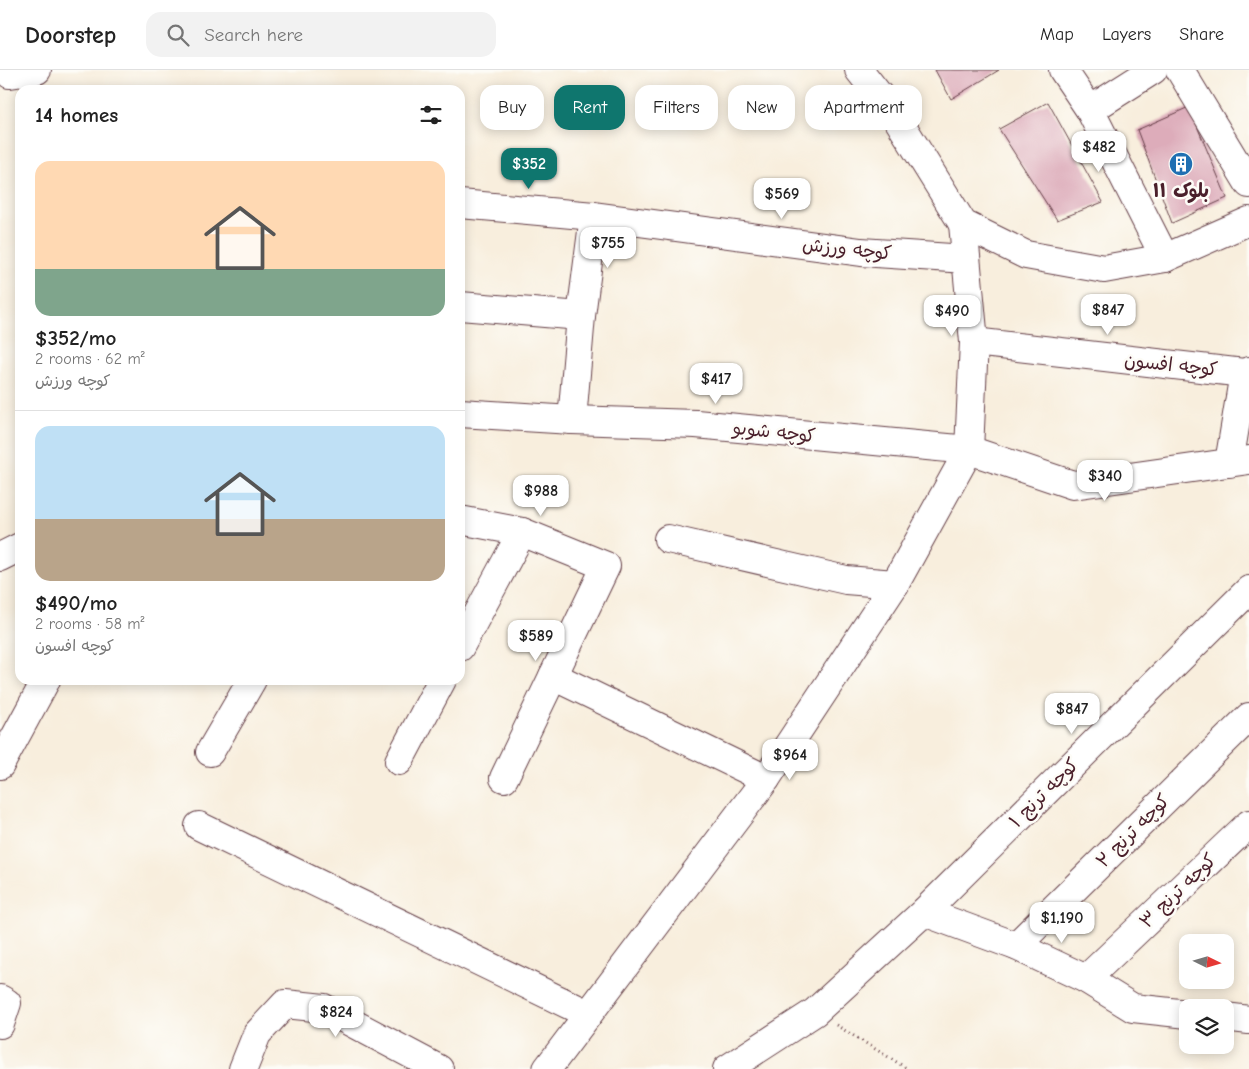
<!DOCTYPE html>
<meta charset="utf-8">
<style>
body{margin:0;font-family:"Comic Neue","Playpen Sans Arabic",sans-serif;background:#f2f2f2;color:#222;height:100vh;display:flex;flex-direction:column;font-size:19px;white-space:nowrap}
*{box-sizing:border-box;margin:0}
p{font-size:16px;color:#767676}
.icon{flex:none;width:28px;height:28px;fill:none;stroke:currentColor;stroke-width:2;stroke-linecap:round;stroke-linejoin:round}
.map{position:relative;flex:1;overflow:hidden}
.drawer{position:absolute;left:15px;top:15px;width:450px;height:600px;display:flex;flex-direction:column;background:#fff;border-radius:15px;box-shadow:0 2px 12px #0003}
.drawer>*{flex:none}
.hud{position:absolute;left:480px;top:15px;width:475px;height:45px;display:flex;gap:10px}
.needle{width:32px;rotate:95deg}
.buttons{position:absolute;left:1179px;top:864px;display:grid;gap:10px}
.buttons a{display:grid;place-items:center;width:55px;height:55px;border-radius:10px;background:#fff;box-shadow:0 2px 12px #0003;font-size:25px}
.price{position:absolute;translate:-50% -42px;padding:0 11px;border-radius:10px;background:#fff;color:#222;font-size:16px;line-height:32px;filter:drop-shadow(0 1px 2px #0008)}
.price::after{content:'';position:absolute;left:50%;top:30px;width:15px;height:11px;margin-left:-8px;background:inherit;clip-path:polygon(0 0,100% 0,50% 100%)}
.price.current{background:#0f766e;color:#fff}
ul{padding:0;list-style:none}
li{display:grid;align-content:center;gap:10px;height:265px;padding:0 20px}
li+li{border-top:1px solid #e0e0e0}
li span{display:grid;place-items:center;height:155px;border-radius:15px;color:#555}
li>.icon{margin-inline-start:auto}
span .icon{width:90px;height:90px;fill:#fffc;stroke-width:1}
li b{font-size:21px}
h2{display:flex;justify-content:space-between;align-items:center;height:60px;padding:0 20px;font-size:21px}
.chip{padding:0 18px;border-radius:15px;background:#fff;box-shadow:0 2px 12px #0003;font-size:18px;line-height:45px}
.chip.current{background:#0f766e;color:#fff}
header{display:flex;align-items:center;gap:30px;box-sizing:border-box;height:70px;padding:0 25px;background:#fff;border-bottom:1px solid #e0e0e0}
header strong{font-size:24px}
nav{display:flex;gap:28px;margin-inline-start:auto;font-size:18px}
.search{width:350px;height:45px;background:#f2f2f2;display:flex;align-items:center;gap:12px;box-sizing:border-box;padding:0 18px;border-radius:15px;color:#767676;font-size:19px}
.map>svg:first-child{display:block}
.building{fill:#ddacba}
.lines{fill:none;stroke-linecap:round;stroke-linejoin:round}
.minor-casing{stroke:#643e46;stroke-width:30}
.path{stroke:#643e46;stroke-width:3;stroke-dasharray:1 4;stroke-linecap:butt}
.minor{stroke:#fff;stroke-width:28}
.labels{text-anchor:middle;dominant-baseline:central;stroke-width:5;stroke-linejoin:round;paint-order:stroke}
.poi-label{font-size:19px;font-weight:bold;fill:#4a1f2b;stroke:#fdfcf7}
.street-label{font-size:19px;fill:#4a1f2b;stroke:#fdfcf7}
</style>
<header>
<strong>Doorstep</strong>
<div class="search"><svg class="icon" aria-label="search" viewBox="0 0 24 24"><circle cx="10" cy="10" r="6"/><path d="M15 15l6 6"/></svg>Search here</div>
<nav><a>Map</a><a>Layers</a><a>Share</a></nav>
</header>
<div class="map">
<svg width="1249" height="999" viewBox="0 0 1249 999">
<rect width="100%" height="100%" fill="#fdfcf7"/>
<filter id="ink" filterUnits="userSpaceOnUse"><feTurbulence type="fractalNoise" baseFrequency=".02" numOctaves="2"/><feDisplacementMap in="SourceGraphic" scale="10" xChannelSelector="R" yChannelSelector="G"/><feConvolveMatrix kernelMatrix="1 2 1 2 8 2 1 2 1" color-interpolation-filters="sRGB"/></filter>
<filter id="wash" filterUnits="userSpaceOnUse"><feTurbulence type="fractalNoise" baseFrequency=".0096" numOctaves="4" result="noise"/><feDisplacementMap in="SourceGraphic" scale="20" xChannelSelector="R" yChannelSelector="G"/><feGaussianBlur stdDeviation="1.12" result="paint"/><feColorMatrix in="noise" values="0 0 0 0 0 0 0 0 0 0 0 0 0 0 0 0 0 1.4 0 .05"/><feComposite in="paint" operator="in"/></filter>
<g filter="url(#wash)">
<rect width="100%" height="100%" fill="#f8eedd"/>
<g id="blocks">
<g class="building">
<path d="M935,0H999L951,29Z"/>
<path d="M1048,32L1103,132L1057,150L999,59Z"/>
<path d="M1189,37L1227,128L1172,153L1137,60Z"/>
</g>
</g>
</g>
<g filter="url(#ink)">
<use href="#blocks" fill-opacity="0" stroke="#643e46" stroke-width="1"/>
<g class="lines">
<g class="minor-casing">
<g id="minor">
<path d="M7,0L10,4L37,0"/>
<path d="M859,0L897,48L963,154L1026,185L1104,199L1165,188L1249,151"/>
<path d="M1063,0L1090,40L1165,188"/>
<path d="M1180,0L1249,114"/>
<path d="M1090,40L1153,0"/>
<path d="M460,134L594,146L861,182L966,189"/>
<path d="M460,236L581,246"/>
<path d="M974,272L1244,303L1249,301"/>
<path d="M460,343L572,350L696,354L969,380L1073,415L1249,390"/>
<path d="M572,350L581,246L594,146"/>
<path d="M1229,393L1244,303"/>
<path d="M460,450L522,462L606,496L504,708"/>
<path d="M668,469L846,510L895,514"/>
<path d="M0,487L20,477"/>
<path d="M460,577L522,462"/>
<path d="M553,606L766,709"/>
<path d="M210,682L252,610"/>
<path d="M399,691L442,610"/>
<path d="M0,695L46,610"/>
<path d="M199,756L588,944"/>
<path d="M924,842L1016,876L1086,909L1133,938L1188,944"/>
<path d="M1016,876L1249,647"/>
<path d="M1086,909L1249,754"/>
<path d="M0,929L7,933L0,954"/>
<path d="M1225,947L1249,950"/>
<path d="M243,999L257,964L285,934L324,938L439,999"/>
<path d="M547,999L766,709L895,514L969,380L974,272L963,154"/>
<path d="M727,999L815,942L924,842L1249,520"/>
</g>
</g>
<path class="path" d="M836,955L908,999"/>
<use href="#minor" class="minor"/>
</g>
</g>
<defs>
<g id="building-disc" transform="scale(1.25)"><circle r="9.5" fill="#1f6fb2" stroke="#fdfcf7"/><path d="M-4-6H4V6H1V3H-1V6H-4ZM-2.5-4.3h1.7v1.8h-1.7ZM.8-4.3h1.7v1.8H.8ZM-2.5-1h1.7V.8h-1.7ZM.8-1h1.7V.8H.8Z" fill="#fff"/></g>
</defs>
<g fill-rule="evenodd">
<use href="#building-disc" x="1181" y="94"/>
</g>
<g class="labels">
<g class="poi-label">
<text x="1181" y="121">بلوک ۱۱</text>
</g>
<g class="street-label">
<text transform="translate(847 179) rotate(6)">کوچه ورزش</text>
<text transform="translate(1171 295) rotate(6)">کوچه افسون</text>
<text transform="translate(774 362) rotate(6)">کوچه شوبو</text>
<text transform="translate(1044 723) rotate(-45)">کوچه ترنج ۱</text>
<text transform="translate(1133 761) rotate(-45)">کوچه ترنج ۲</text>
<text transform="translate(1178 821) rotate(-44)">کوچه ترنج ۳</text>
</g>
</g>
</svg>
<div class="buttons">
<a><svg class="needle" viewBox="-14 -14 28 28"><path d="M0-13l5 13h-10z" fill="#e53935"/><path d="M0 13l5-13h-10z" fill="#767676"/></svg></a>
<a><svg class="icon" aria-label="layers" viewBox="0 0 24 24"><path d="M12 4l9 5-9 5-9-5zM3 14l9 5 9-5"/></svg></a>
</div>
<b class="price" style="left:1099px;top:103px">$482</b>
<b class="price current" style="left:529px;top:120px">$352</b>
<b class="price" style="left:782px;top:150px">$569</b>
<b class="price" style="left:608px;top:199px">$755</b>
<b class="price" style="left:1108px;top:266px">$847</b>
<b class="price" style="left:952px;top:267px">$490</b>
<b class="price" style="left:716px;top:335px">$417</b>
<b class="price" style="left:1105px;top:432px">$340</b>
<b class="price" style="left:541px;top:447px">$988</b>
<b class="price" style="left:536px;top:592px">$589</b>
<b class="price" style="left:1072px;top:665px">$847</b>
<b class="price" style="left:790px;top:711px">$964</b>
<b class="price" style="left:1062px;top:874px">$1,190</b>
<b class="price" style="left:336px;top:968px">$824</b>
<div class="hud">
<a class="chip">Buy</a>
<a class="chip current">Rent</a>
<a class="chip">Filters</a>
<a class="chip">New</a>
<a class="chip">Apartment</a>
</div>
<section class="drawer">
<h2>14 homes<svg class="icon" aria-label="filters" viewBox="0 0 24 24"><path d="M4 7h16M4 17h16"/><circle cx="9" cy="7" r="2"/><circle cx="15" cy="17" r="2"/></svg></h2>
<ul>
<li><span style="background:linear-gradient(#ffd9b3 70%,#7fa58c 0)"><svg class="icon" aria-label="home" viewBox="0 0 24 24"><path d="M3 11l9-7 9 7M6 9v11h12V9"/></svg></span><div><b>$352/mo</b><p>2 rooms · 62 m²</p><p>کوچه ورزش</p></div></li>
<li><span style="background:linear-gradient(#bfe0f5 60%,#b9a48a 0)"><svg class="icon" aria-label="home" viewBox="0 0 24 24"><path d="M3 11l9-7 9 7M6 9v11h12V9"/></svg></span><div><b>$490/mo</b><p>2 rooms · 58 m²</p><p>کوچه افسون</p></div></li>
</ul>
</section>
</div>
